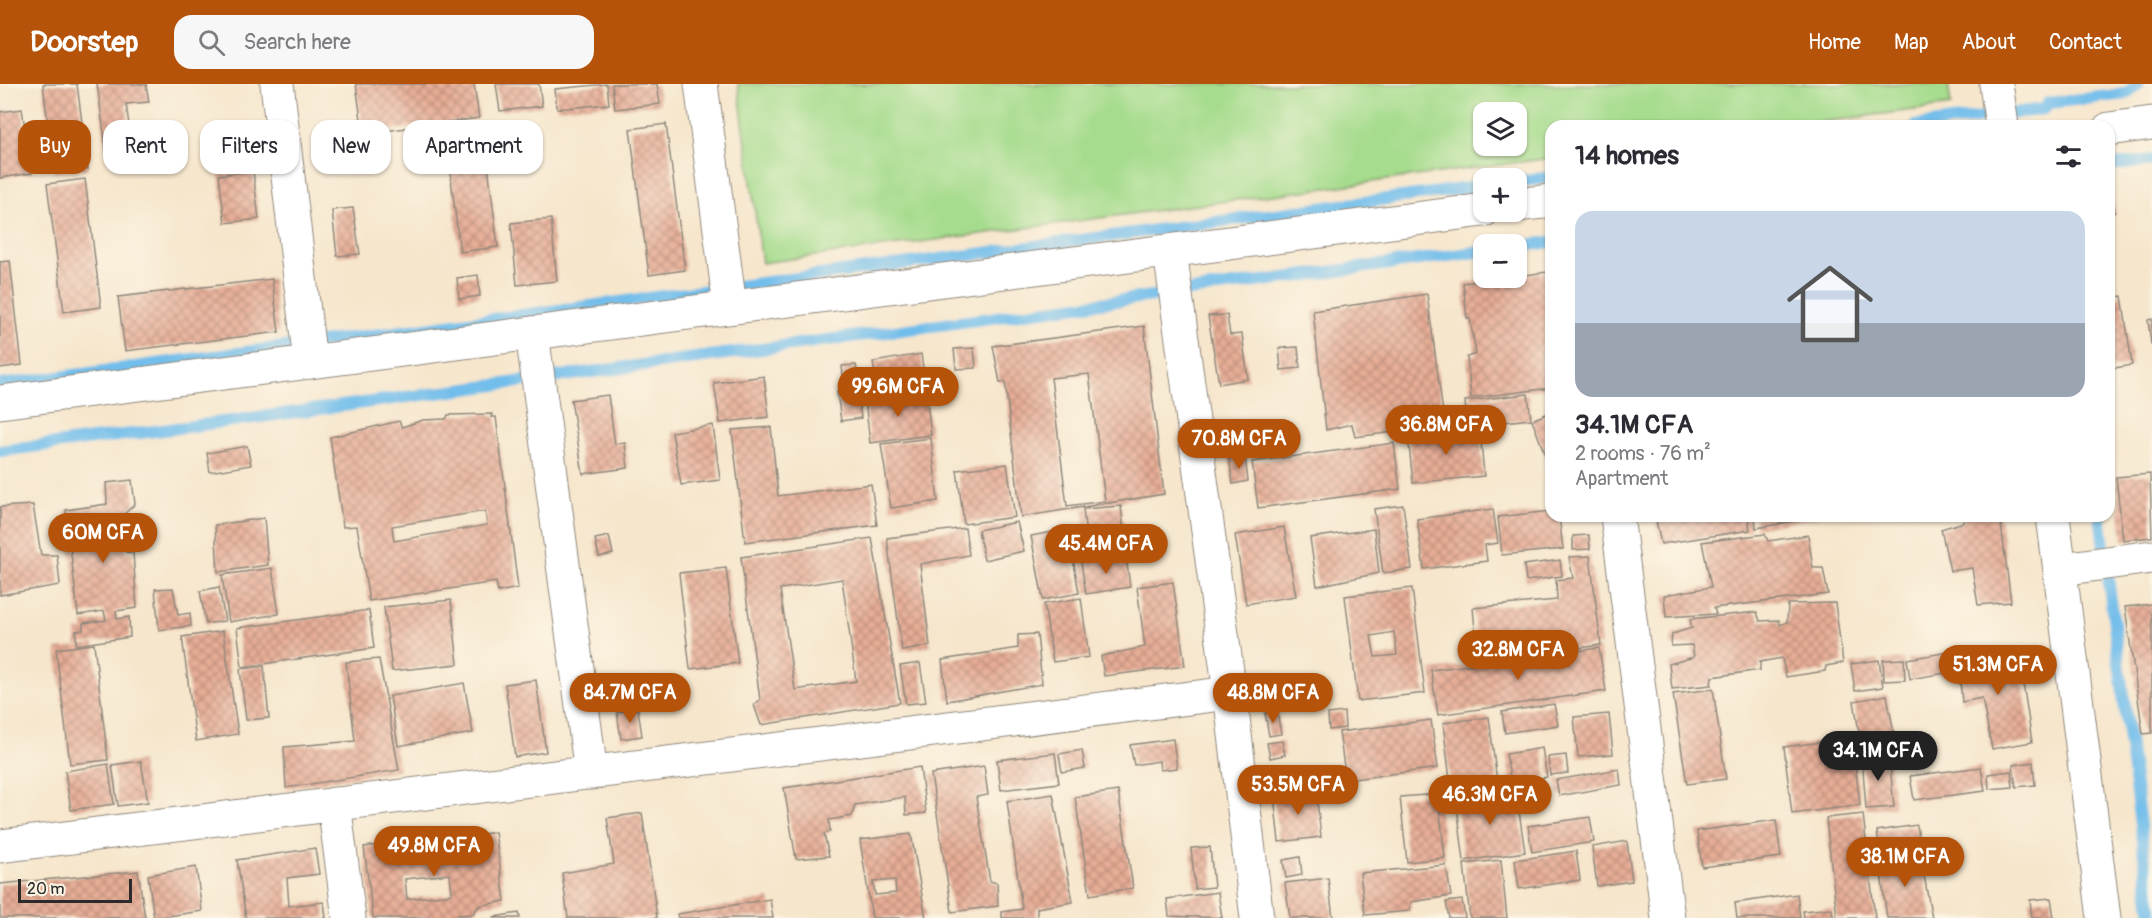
<!DOCTYPE html>
<meta charset="utf-8">
<style>
body{margin:0;font-family:Pangolin,sans-serif;background:#f7f7f7;color:#2b2b33;height:100vh;display:flex;flex-direction:column;font-size:22px;white-space:nowrap}
*{box-sizing:border-box;margin:0}
p{font-size:20px;color:#7c7c81}
.icon{flex:none;width:33px;height:33px;fill:none;stroke:currentColor;stroke-width:2;stroke-linecap:round;stroke-linejoin:round}
.map{position:relative;flex:1;overflow:hidden}
.sheet{position:absolute;left:1545px;top:36px;width:570px;height:402px;display:flex;flex-direction:column;background:#fff;border-radius:18px;box-shadow:0 2px 4px #0004}
.sheet>*{flex:none}
.banner{position:absolute;left:18px;top:36px;width:570px;height:54px;display:flex;gap:12px}
.fabs{position:absolute;left:1473px;top:18px;display:grid;gap:12px}
.fabs a{display:grid;place-items:center;width:54px;height:54px;border-radius:12px;background:#fff;box-shadow:0 2px 4px #0004;font-size:30px}
.scale{position:absolute;left:18px;bottom:15px;width:114px;box-sizing:border-box;padding-left:6px;border:3px solid #2b2b2b;border-top:0;font-size:16px;line-height:21px;white-space:nowrap;color:#2b2b2b;-webkit-text-stroke:4px #fcf5e5;paint-order:stroke}
.price{position:absolute;translate:-50% -51px;padding:0 14px;border-radius:21px;background:#b45309;color:#fff;font-size:20px;line-height:39px;filter:drop-shadow(0 2px 3px #0008)}
.price::after{content:'';position:absolute;left:50%;top:36px;width:18px;height:14px;margin-left:-9px;background:inherit;clip-path:polygon(0 0,100% 0,50% 100%)}
.price.current{background:#222;color:#fff}
ul{padding:0;list-style:none}
li{display:grid;align-content:center;gap:12px;height:318px;padding:0 30px}
li span{display:grid;place-items:center;height:186px;border-radius:18px;color:#555}
li>.icon{margin-inline-start:auto}
span .icon{width:108px;height:108px;fill:#fffc;stroke-width:1}
li b{font-size:26px}
h2{display:flex;justify-content:space-between;align-items:center;height:72px;padding:0 30px;font-size:26px}
.chip{padding:0 21px;border-radius:18px;background:#fff;box-shadow:0 2px 4px #0004;font-size:21px;line-height:54px}
.chip.current{background:#b45309;color:#fff}
header{display:flex;align-items:center;gap:36px;box-sizing:border-box;height:84px;padding:0 30px;background:#b45309;color:#fff}
header strong{font-size:28px}
nav{display:flex;gap:33px;margin-inline-start:auto;font-size:21px}
.search{width:420px;height:54px;background:#f7f7f7;display:flex;align-items:center;gap:15px;box-sizing:border-box;padding:0 21px;border-radius:18px;color:#7c7c81;font-size:22px}
.map>svg:first-child{display:block}
.garden{fill:#a6dc8d;stroke:#68845c;stroke-width:1.5;fill-rule:evenodd}
.lines{fill:none;stroke-linecap:round;stroke-linejoin:round}
.stream{stroke:#71bdeb;stroke-width:12}
.building{fill:url(#building-cross-hatch);fill-rule:evenodd}
.minor-casing{stroke:#90887c;stroke-width:35}
.minor{stroke:#fff;stroke-width:33}
</style>
<header>
<strong>Doorstep</strong>
<div class="search"><svg class="icon" aria-label="search" viewBox="0 0 24 24"><circle cx="10" cy="10" r="6"/><path d="M15 15l6 6"/></svg>Search here</div>
<nav><a>Home</a><a>Map</a><a>About</a><a>Contact</a></nav>
</header>
<div class="map">
<svg width="2152" height="834" viewBox="0 0 2152 834">
<defs>
<pattern id="building-cross-hatch" width="8" height="8" patternUnits="userSpaceOnUse" patternTransform="scale(1.5)"><rect width="8" height="8" fill="#e7ad96"/><path d="M0 0l8 8M0 8l8-8" fill="none" stroke="#bb8d7b"/></pattern>
</defs>
<rect width="100%" height="100%" fill="#fcf5e5"/>
<filter id="ink" filterUnits="userSpaceOnUse"><feTurbulence type="fractalNoise" baseFrequency=".0167" numOctaves="2"/><feDisplacementMap in="SourceGraphic" scale="12" xChannelSelector="R" yChannelSelector="G"/><feConvolveMatrix kernelMatrix="1 2 1 2 8 2 1 2 1" color-interpolation-filters="sRGB"/></filter>
<filter id="wash" filterUnits="userSpaceOnUse"><feTurbulence type="fractalNoise" baseFrequency=".008" numOctaves="4" result="noise"/><feDisplacementMap in="SourceGraphic" scale="24" xChannelSelector="R" yChannelSelector="G"/><feGaussianBlur stdDeviation="1.35" result="paint"/><feColorMatrix in="noise" values="0 0 0 0 0 0 0 0 0 0 0 0 0 0 0 0 0 1.4 0 .05"/><feComposite in="paint" operator="in"/></filter>
<g filter="url(#wash)">
<rect width="100%" height="100%" fill="#f6e6cc"/>
<path class="garden" d="M738,0H1948L1951,21L1790,42H1551V74L762,179ZM1484,28H1516V62H1484Z"/>
<g class="lines">
<g class="stream">
<path d="M1916,42L2044,25L2048,19L2126,10L2138,0"/>
<path d="M2109,82L2152,76"/>
<path d="M1516,98L1551,93"/>
<path d="M1516,163L1551,158"/>
<path d="M0,301L1484,102"/>
<path d="M0,367C495,304 989,234 1484,167"/>
<path d="M2100,432L2152,833"/>
</g>
</g>
<g id="blocks">
<g class="building">
<path d="M43,0H77L88,85L54,89Z"/>
<path d="M97,0H146L149,18L126,20L130,48L153,46L156,70L108,77Z"/>
<path d="M356,0H474L479,34L363,50Z"/>
<path d="M496,0H539L542,22L500,27Z"/>
<path d="M607,0L609,20L557,25L555,5Z"/>
<path d="M612,0H657L660,20L615,25Z"/>
<path d="M22,25L32,89L0,94V28Z"/>
<path d="M249,39L251,72L231,73L229,40Z"/>
<path d="M333,40L337,61L321,63L318,42Z"/>
<path d="M666,40L685,186L649,191L630,45Z"/>
<path d="M484,49L498,163L460,168L446,54Z"/>
<path d="M387,56L390,75L371,78L368,58Z"/>
<path d="M253,87L259,135L225,139L219,91Z"/>
<path d="M85,95L101,223L64,228L47,100Z"/>
<path d="M2111,111L2115,128L2109,130V112Z"/>
<path d="M353,124L360,170L337,172L332,126Z"/>
<path d="M551,135L557,197L517,201L511,139Z"/>
<path d="M10,177L22,281L0,284V178Z"/>
<path d="M1547,188L1551,217V304L1471,314L1467,273L1476,270L1470,235L1467,234L1463,199Z"/>
<path d="M478,191L480,212L459,215L457,194Z"/>
<path d="M272,195L279,248L125,267L118,213Z"/>
<path d="M1427,210L1443,329L1414,333L1418,345L1355,353L1352,340L1326,346L1313,227Z"/>
<path d="M2122,212L2132,281L2109,285V214Z"/>
<path d="M1227,231L1230,251L1242,250L1248,295L1219,300L1208,232Z"/>
<path d="M2152,235V260H2151L2148,236Z"/>
<path d="M1144,242L1164,410L1021,433L1005,298L1000,299L993,262ZM1089,290L1105,417L1067,422L1051,294Z"/>
<path d="M1298,263L1300,284L1281,286L1279,264Z"/>
<path d="M974,264L976,284L956,285L954,265Z"/>
<path d="M921,270L924,291L876,298L873,278Z"/>
<path d="M856,281L859,300L844,302L842,282Z"/>
<path d="M764,292L769,333L720,339L714,299Z"/>
<path d="M857,305L861,334L841,337L837,308Z"/>
<path d="M926,309L931,351L870,359L865,317Z"/>
<path d="M1528,310L1531,335L1467,342L1465,317Z"/>
<path d="M608,311L615,360L625,359L628,384L583,390L571,316Z"/>
<path d="M1551,328V374L1547,376L1532,336Z"/>
<path d="M492,330L491,333H496L518,504L498,508L496,498L369,517L357,442L343,443L330,353L399,337L402,343L423,336L446,335L448,331ZM485,427L487,441L394,457L392,442Z"/>
<path d="M713,341L720,396L681,401L672,348Z"/>
<path d="M771,343L778,412L871,400L877,441L745,458L732,346Z"/>
<path d="M1480,345L1484,392L1413,399L1408,352Z"/>
<path d="M931,354L938,417L891,424L881,360Z"/>
<path d="M1394,359L1400,405L1258,424L1252,378Z"/>
<path d="M247,362L251,381L210,388L207,369Z"/>
<path d="M1245,372L1248,397L1233,400L1229,374Z"/>
<path d="M1007,380L1015,433L964,440L957,386Z"/>
<path d="M2150,390L2152,453L2123,456L2116,393Z"/>
<path d="M132,396L135,420L122,432L126,468L133,469L137,524L116,527L117,535L129,533L130,553L76,561V547L83,546V539L106,536L104,527L78,531L66,426L107,420L106,399Z"/>
<path d="M33,421L41,471H57L60,501L0,511V423Z"/>
<path d="M1403,421L1412,485L1383,489L1374,425Z"/>
<path d="M1121,422L1124,448L1086,452L1083,425Z"/>
<path d="M1493,425L1498,459L1485,461L1487,477L1424,485L1417,435Z"/>
<path d="M1551,427V432H1559L1563,465L1502,471L1498,433Z"/>
<path d="M1655,432H1748L1750,446L1661,460Z"/>
<path d="M1755,432H1818V433L1756,444Z"/>
<path d="M1964,432H2000L2011,518L1978,521L1972,484L1950,487L1941,445L1964,438Z"/>
<path d="M264,434L268,481L218,488L215,441Z"/>
<path d="M1017,438L1024,467L984,476L978,446Z"/>
<path d="M1284,443L1296,512L1246,520L1235,451Z"/>
<path d="M965,444L969,471L920,480L930,562L902,567L887,454Z"/>
<path d="M1068,445L1079,509L1043,516L1031,452Z"/>
<path d="M1374,445L1379,489L1317,502L1310,454Z"/>
<path d="M1765,450L1768,457L1808,451L1813,484H1823L1828,510L1714,524L1716,530L1666,533L1664,511L1711,503L1702,458Z"/>
<path d="M1589,451L1590,465L1573,466V452Z"/>
<path d="M609,452L613,470L599,473L595,455Z"/>
<path d="M872,454L900,619L761,641L754,621L760,616L741,473ZM842,495L856,597L795,606L780,505Z"/>
<path d="M1126,472L1130,503L1086,510L1081,478Z"/>
<path d="M1590,472L1601,561L1478,577L1473,524L1557,516L1556,496L1573,494L1569,473Z"/>
<path d="M1560,476L1562,492L1526,497L1524,481Z"/>
<path d="M272,484L279,530L229,538L222,491Z"/>
<path d="M726,484L738,579L690,585L679,489Z"/>
<path d="M1173,498L1185,582L1104,592L1101,572L1145,563L1137,503Z"/>
<path d="M219,503L225,537L206,540L200,507Z"/>
<path d="M173,504L178,531L190,529L191,542L159,546L155,505Z"/>
<path d="M1412,504L1425,609L1358,617L1345,512ZM1394,548L1397,571L1375,573L1371,552Z"/>
<path d="M1081,514L1089,573L1053,578L1044,520Z"/>
<path d="M451,516L458,580L392,587L384,523Z"/>
<path d="M1835,519L1843,579L1826,582L1825,587L1786,593L1782,574L1760,578V586L1712,593L1711,601L1672,605L1669,580L1694,573L1692,561L1671,562L1672,550L1692,544L1690,535L1757,528L1760,537L1779,536L1780,541L1787,538L1788,520Z"/>
<path d="M2152,520V649L2143,650L2125,523Z"/>
<path d="M369,526L374,564L242,583L237,544Z"/>
<path d="M223,547L238,650L196,657L182,553Z"/>
<path d="M1037,550L1042,600L947,617L942,576L1018,564V551Z"/>
<path d="M94,560L108,676L70,680L56,565Z"/>
<path d="M1599,564L1606,607L1438,631L1431,586Z"/>
<path d="M2018,566L2032,658L1992,665L1982,614L1962,618L1958,576Z"/>
<path d="M1949,568L1952,588L1910,595L1907,575Z"/>
<path d="M379,575L399,686L286,704L284,663L355,657L346,578Z"/>
<path d="M1904,575L1905,596L1884,597L1883,576Z"/>
<path d="M1879,576L1883,603L1855,607L1851,580Z"/>
<path d="M920,579L926,618L906,620L900,582Z"/>
<path d="M264,582L269,634L246,636L240,585Z"/>
<path d="M536,596L546,668L515,673L505,600Z"/>
<path d="M464,599L473,649L398,662L390,612Z"/>
<path d="M1713,605L1726,695L1687,700L1673,610Z"/>
<path d="M1887,611L1896,661L1862,667L1854,617Z"/>
<path d="M1554,620L1558,641L1505,649L1502,628Z"/>
<path d="M638,625L642,652L621,655L617,628Z"/>
<path d="M1277,627L1281,650L1269,652L1265,629Z"/>
<path d="M1344,628L1345,644L1329,646L1328,630Z"/>
<path d="M1609,630L1613,670L1578,673L1574,633Z"/>
<path d="M1489,633L1497,698L1451,704L1443,639Z"/>
<path d="M1431,636L1438,684L1346,696L1339,648Z"/>
<path d="M1852,654L1860,721L1792,730L1784,663Z"/>
<path d="M1173,655L1177,684L1160,686L1159,677L1134,681L1130,661Z"/>
<path d="M1282,657L1285,671L1270,674L1267,659Z"/>
<path d="M1542,664L1547,693L1511,699L1506,670Z"/>
<path d="M1082,666L1085,684L1062,688L1059,670Z"/>
<path d="M1055,669L1059,699L1001,706L997,676Z"/>
<path d="M1889,670L1894,723L1866,725L1862,673Z"/>
<path d="M1566,671L1568,689L1550,691L1548,673Z"/>
<path d="M141,677L148,718L118,722L112,681Z"/>
<path d="M2033,678L2035,701L2016,703L2013,681Z"/>
<path d="M108,680L114,720L71,726L65,687Z"/>
<path d="M984,682L988,711L976,713L990,797L997,799L998,822L952,828L931,690Z"/>
<path d="M920,683L926,729L906,731L905,713L855,721L852,732L829,736L830,748L824,750L829,772L796,775L784,704Z"/>
<path d="M1981,683L1985,707L1914,716L1910,692Z"/>
<path d="M1619,685L1621,701L1559,712L1556,696Z"/>
<path d="M2011,687L2013,703L1989,705L1988,690Z"/>
<path d="M1118,707L1133,804L1090,811L1075,713Z"/>
<path d="M1316,707L1321,753L1279,758L1274,712Z"/>
<path d="M1516,707L1525,768L1464,777L1456,715Z"/>
<path d="M1053,710L1073,818L1037,824V834H1002V828L1022,825L1007,717Z"/>
<path d="M1438,710L1445,774L1407,778L1400,713Z"/>
<path d="M642,729L657,834H568L562,789L614,780L607,734Z"/>
<path d="M1863,730L1875,834H1837L1826,734Z"/>
<path d="M1590,733L1594,758L1532,768L1528,742Z"/>
<path d="M1776,736L1781,773L1702,783L1697,747Z"/>
<path d="M1917,741L1921,766L1880,772L1877,747Z"/>
<path d="M495,748L505,817L479,822L473,830L458,831V834H373L364,763L451,751L452,756ZM450,790L452,810L407,815L405,795Z"/>
<path d="M911,750L926,834H872L860,756ZM895,796L896,809L875,811L873,798Z"/>
<path d="M1627,757L1632,797L1597,802L1592,763Z"/>
<path d="M1210,763L1214,803L1195,805L1191,764Z"/>
<path d="M315,764L319,790L287,794L289,822L324,818L326,834H246L237,776Z"/>
<path d="M1576,767L1580,796L1519,805L1515,776Z"/>
<path d="M1920,770L1932,834H1887L1879,775Z"/>
<path d="M1300,773L1302,791L1286,794L1283,776Z"/>
<path d="M1501,776L1507,834H1470L1464,780Z"/>
<path d="M1446,781L1451,812L1411,818L1410,827L1365,831L1360,789Z"/>
<path d="M196,783L202,827L154,834L148,791Z"/>
<path d="M138,787L145,834H0V800Z"/>
<path d="M1328,794L1333,834H1290L1285,799Z"/>
<path d="M1218,808L1222,834L1169,832L1167,815Z"/>
<path d="M1797,810L1800,834H1737L1735,819Z"/>
<path d="M2051,814L2054,834H2032L2030,816Z"/>
<path d="M770,815L773,834H678L677,830Z"/>
<path d="M1462,816L1465,834H1449L1446,818Z"/>
<path d="M1832,824L1833,834H1804L1803,827Z"/>
<path d="M519,829L520,834H494V833Z"/>
</g>
</g>
</g>
<g filter="url(#ink)">
<use href="#blocks" fill-opacity="0" stroke="#90887c" stroke-width="1.5"/>
<g class="lines">
<g class="minor-casing">
<g id="minor">
<path d="M277,0L310,278"/>
<path d="M701,0L730,223"/>
<path d="M1996,0L2002,42"/>
<path d="M2109,45L2152,39"/>
<path d="M1516,121L1551,117"/>
<path d="M1170,167L1230,609L1257,834"/>
<path d="M532,249L591,689"/>
<path d="M0,318L1484,126"/>
<path d="M1617,432L1668,834"/>
<path d="M2053,432L2104,834"/>
<path d="M2061,485L2152,473"/>
<path d="M334,720L349,834"/>
<path d="M0,762L1230,609"/>
</g>
</g>
<use href="#minor" class="minor"/>
</g>
</g>
</svg>
<div class="fabs">
<a><svg class="icon" aria-label="layers" viewBox="0 0 24 24"><path d="M12 4l9 5-9 5-9-5zM3 14l9 5 9-5"/></svg></a>
<a>+</a>
<a>−</a>
</div>
<div class="scale">20 m</div>
<b class="price" style="left:898px;top:334px">99.6M CFA</b>
<b class="price" style="left:1446px;top:372px">36.8M CFA</b>
<b class="price" style="left:1239px;top:386px">70.8M CFA</b>
<b class="price" style="left:103px;top:480px">60M CFA</b>
<b class="price" style="left:1106px;top:491px">45.4M CFA</b>
<b class="price" style="left:1518px;top:597px">32.8M CFA</b>
<b class="price" style="left:1998px;top:612px">51.3M CFA</b>
<b class="price" style="left:630px;top:640px">84.7M CFA</b>
<b class="price" style="left:1273px;top:640px">48.8M CFA</b>
<b class="price current" style="left:1878px;top:698px">34.1M CFA</b>
<b class="price" style="left:1298px;top:732px">53.5M CFA</b>
<b class="price" style="left:1490px;top:742px">46.3M CFA</b>
<b class="price" style="left:434px;top:793px">49.8M CFA</b>
<b class="price" style="left:1905px;top:804px">38.1M CFA</b>
<div class="banner">
<a class="chip current">Buy</a>
<a class="chip">Rent</a>
<a class="chip">Filters</a>
<a class="chip">New</a>
<a class="chip">Apartment</a>
</div>
<section class="sheet">
<h2>14 homes<svg class="icon" aria-label="filters" viewBox="0 0 24 24"><path d="M4 7h16M4 17h16"/><circle cx="9" cy="7" r="2"/><circle cx="15" cy="17" r="2"/></svg></h2>
<ul>
<li><span style="background:linear-gradient(#c9d6e8 60%,#9aa5b1 0)"><svg class="icon" aria-label="home" viewBox="0 0 24 24"><path d="M3 11l9-7 9 7M6 9v11h12V9"/></svg></span><div><b>34.1M CFA</b><p>2 rooms · 76 m²</p><p>Apartment</p></div></li>
</ul>
</section>
</div>
